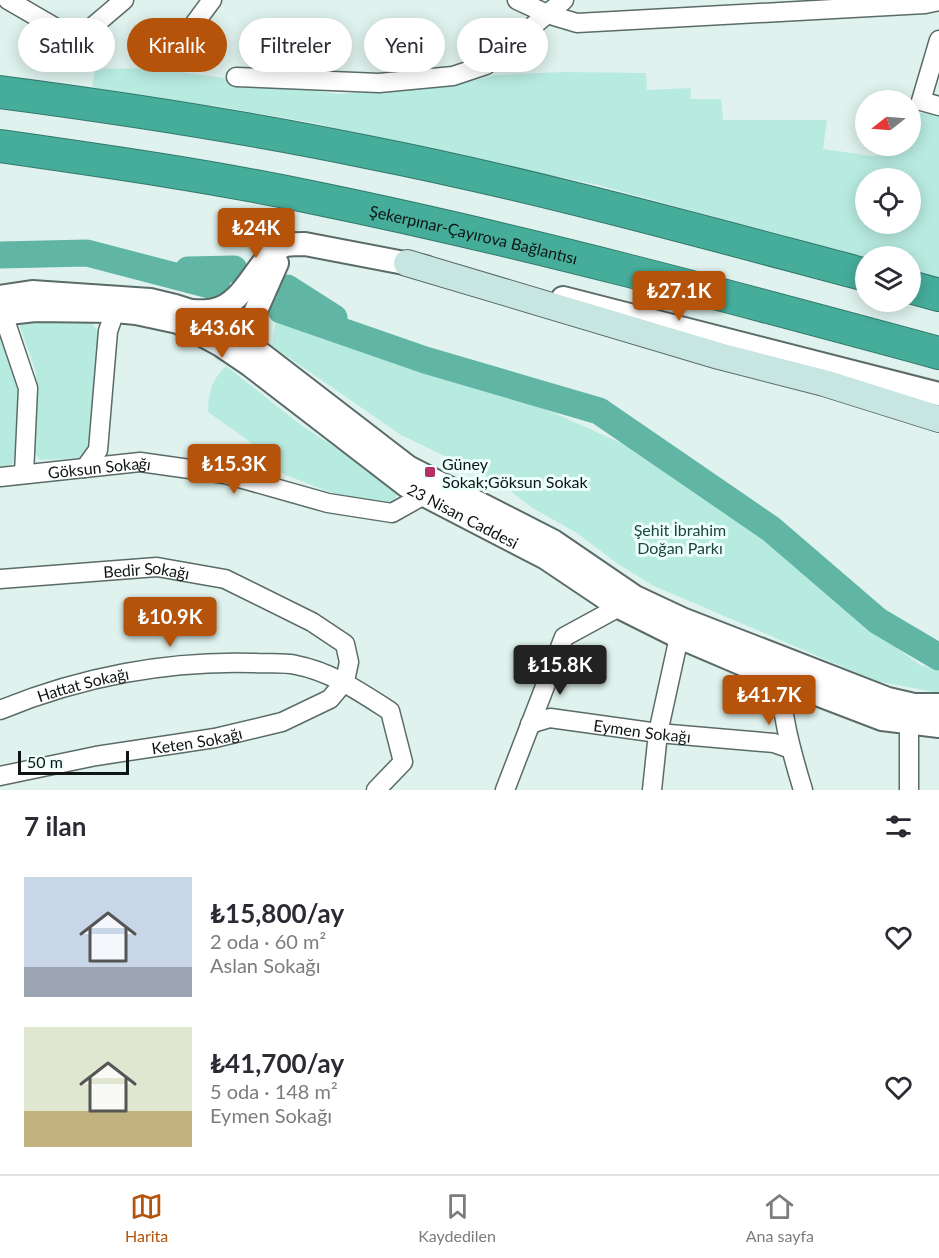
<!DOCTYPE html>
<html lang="tr">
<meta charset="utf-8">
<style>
body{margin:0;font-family:Lato,sans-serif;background:#f7f7f7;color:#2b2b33;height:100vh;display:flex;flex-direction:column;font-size:22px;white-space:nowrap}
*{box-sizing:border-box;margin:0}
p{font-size:20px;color:#7c7c81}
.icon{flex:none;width:33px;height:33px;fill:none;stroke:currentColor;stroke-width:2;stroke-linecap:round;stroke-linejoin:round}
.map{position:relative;height:790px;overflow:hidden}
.drawer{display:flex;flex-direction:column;background:#fff;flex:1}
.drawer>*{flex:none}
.banner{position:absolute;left:18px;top:18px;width:600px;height:54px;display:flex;gap:12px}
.needle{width:39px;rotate:253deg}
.fabs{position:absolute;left:855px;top:90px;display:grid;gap:12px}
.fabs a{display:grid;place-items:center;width:66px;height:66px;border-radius:50%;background:#fff;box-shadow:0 3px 15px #0003;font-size:30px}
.scale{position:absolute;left:18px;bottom:15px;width:111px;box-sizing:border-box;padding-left:6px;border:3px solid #0f1514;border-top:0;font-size:16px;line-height:21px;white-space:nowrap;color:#0f1514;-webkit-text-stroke:4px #ecfffa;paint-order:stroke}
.price{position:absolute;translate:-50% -51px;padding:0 14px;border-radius:6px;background:#b45309;color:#fff;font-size:20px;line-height:39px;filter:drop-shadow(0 2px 3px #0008)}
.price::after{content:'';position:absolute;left:50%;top:36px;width:18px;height:14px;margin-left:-9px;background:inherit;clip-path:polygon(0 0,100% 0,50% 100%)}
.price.selected{background:#222;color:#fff}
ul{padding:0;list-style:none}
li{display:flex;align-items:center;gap:18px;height:150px;padding:0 24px}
li span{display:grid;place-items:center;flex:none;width:168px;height:120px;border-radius:0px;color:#555}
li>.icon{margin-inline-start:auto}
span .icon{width:72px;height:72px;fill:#fffc;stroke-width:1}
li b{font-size:26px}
h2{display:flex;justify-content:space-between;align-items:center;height:72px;padding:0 24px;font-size:26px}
.chip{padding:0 21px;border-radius:27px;background:#fff;box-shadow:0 3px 15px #0003;font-size:21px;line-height:54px}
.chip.selected{background:#b45309;color:#fff}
.tabs{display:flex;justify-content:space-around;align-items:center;height:84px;border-top:2px solid #e1e1e2;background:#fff;font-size:16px;color:#7c7c81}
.tabs a{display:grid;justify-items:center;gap:3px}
.tabs .selected{color:#b45309}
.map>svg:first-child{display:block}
.green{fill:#b8ebe0;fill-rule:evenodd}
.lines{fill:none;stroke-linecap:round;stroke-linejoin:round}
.river{stroke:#60b5a5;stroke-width:27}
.minor-casing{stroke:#5b6b67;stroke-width:21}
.tertiary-casing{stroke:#5b6b67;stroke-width:26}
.secondary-casing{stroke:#5b6b67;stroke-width:28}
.motorway-casing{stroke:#33786c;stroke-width:34}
.minor{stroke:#fff;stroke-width:18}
.tertiary{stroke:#fff;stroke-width:22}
.secondary{stroke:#c8e6e1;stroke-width:26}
.motorway{stroke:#46ad9b;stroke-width:32}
.poi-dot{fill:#b82e69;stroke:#ecfffa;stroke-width:2}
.labels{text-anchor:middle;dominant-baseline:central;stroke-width:6;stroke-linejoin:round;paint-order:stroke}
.street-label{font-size:16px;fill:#0f1514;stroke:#ecfffa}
.poi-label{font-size:16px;fill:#0f1514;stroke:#ecfffa;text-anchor:start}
.park-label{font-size:16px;fill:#1e453e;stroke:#ecfffa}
</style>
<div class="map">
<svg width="939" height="790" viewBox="0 0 939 790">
<rect width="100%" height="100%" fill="#dff2ed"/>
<g class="green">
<path d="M152,68L338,94L449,86L496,75L564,72L646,73L647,90L691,88L690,99H721L723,120H827L823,149L871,156L901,153L902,146H910L911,115L930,112L939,114V280L936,277L911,270L910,256L865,258L598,185L356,134L319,124L210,105L209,107L92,87L95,69ZM866,178H910V224H866Z"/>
<path d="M30,317L92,323L100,335L91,447L85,458L40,460L35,453L36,372L19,324Z"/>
<path d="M276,318L386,357L508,392L634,449L731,506L821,577L877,633L920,665L939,671V693L876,681L654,586L618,564L577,533L531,507L499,482L401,435L272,346Z"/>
<path d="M0,335L23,394L18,457L11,465L0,467Z"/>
<path d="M226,366L301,425L393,485L400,492L392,503L374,505L324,490L286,475L258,458L249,441L208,412C209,391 211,381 226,366Z"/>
</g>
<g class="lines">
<g class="river">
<path d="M0,255L87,253L217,287"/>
<path d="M188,270L234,269"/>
<path d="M287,288L334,318"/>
<path d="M281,310L425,360L599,411L771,529L878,621L939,657"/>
</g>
<g class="minor-casing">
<g id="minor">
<path d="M8,0L77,40L124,0"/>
<path d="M517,0L547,14L577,23L925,4L939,1"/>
<path d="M186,35L212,0"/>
<path d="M939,40L921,101L939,106"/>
<path d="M236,77L379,83L453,76L486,65L564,0"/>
<path d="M3,314L28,388L24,474"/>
<path d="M85,468L98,450L108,331L115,311"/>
<path id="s1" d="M0,477L140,462L225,474L328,503L392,513L424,495L430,486"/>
<path id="s2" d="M0,579L157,567L225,579L312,622L345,644L349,662L345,681"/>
<path d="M781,668C778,705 792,754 803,790"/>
<path id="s3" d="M0,710C80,677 168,660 255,663C268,664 283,662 296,665C332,672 360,692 390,711L403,762L376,790"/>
<path d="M909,722V790"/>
<path id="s4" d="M530,724L550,718L658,733L774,743L791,749"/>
<path id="s5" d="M0,776L96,756L215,738L282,722L330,699L345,681"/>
<path d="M505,790L564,637L619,607"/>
<path d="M652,790L658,733L679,637"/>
</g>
</g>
<g class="tertiary-casing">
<g id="tertiary">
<path d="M0,297L32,292L150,300L175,306L200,314L243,340L408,467L553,541L635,597L682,619L888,699L914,705H939"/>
<path d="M563,298L939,394"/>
<path d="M190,311C198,311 207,312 214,310C248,303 258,253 286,245C292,244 299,244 305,244L425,267"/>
<path id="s6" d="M0,314L35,310L115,311L136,313L178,322L219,344L250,365L407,486L546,558L619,607L679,637L780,680L882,719L939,726"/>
<path d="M242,354L243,340L277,263"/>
</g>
</g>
<g class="secondary-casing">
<path id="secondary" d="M407,263L719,356L824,383L939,419"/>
</g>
<g class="motorway-casing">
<g id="motorway">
<path d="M0,92C123,108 246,127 367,152C535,185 700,231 866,275"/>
<path id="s7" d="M0,146C105,161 211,176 315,198C525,241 732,297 939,353"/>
<path d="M910,287L939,295"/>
</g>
</g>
<use href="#minor" class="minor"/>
<use href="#tertiary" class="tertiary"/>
<use href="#secondary" class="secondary"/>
<use href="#motorway" class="motorway"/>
</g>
<rect class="poi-dot" x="424" y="466" width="12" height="12" rx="3"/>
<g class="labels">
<g class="street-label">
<text stroke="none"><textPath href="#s7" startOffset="482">Şekerpınar-Çayırova Bağlantısı</textPath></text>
<text stroke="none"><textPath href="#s1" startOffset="100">Göksun Sokağı</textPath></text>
<text stroke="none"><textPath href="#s6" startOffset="525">23 Nisan Caddesi</textPath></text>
<text stroke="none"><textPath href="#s2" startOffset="147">Bedir Sokağı</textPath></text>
<text stroke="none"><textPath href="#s3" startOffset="87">Hattat Sokağı</textPath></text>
<text stroke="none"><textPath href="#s4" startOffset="114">Eymen Sokağı</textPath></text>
<text stroke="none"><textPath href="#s5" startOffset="200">Keten Sokağı</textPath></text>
</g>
<g class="poi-label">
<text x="442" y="463">Güney<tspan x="442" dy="18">Sokak;Göksun Sokak</tspan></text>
</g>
<g class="park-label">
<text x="680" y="529">Şehit İbrahim<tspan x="680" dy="18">Doğan Parkı</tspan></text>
</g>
</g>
</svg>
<div class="fabs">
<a><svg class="needle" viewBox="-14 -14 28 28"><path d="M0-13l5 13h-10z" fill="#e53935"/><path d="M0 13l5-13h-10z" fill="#7c7c81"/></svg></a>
<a><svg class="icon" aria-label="locate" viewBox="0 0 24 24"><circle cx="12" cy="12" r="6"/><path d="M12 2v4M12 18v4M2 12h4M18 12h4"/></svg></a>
<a><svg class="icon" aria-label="layers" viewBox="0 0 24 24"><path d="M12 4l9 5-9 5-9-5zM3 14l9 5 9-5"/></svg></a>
</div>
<div class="scale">50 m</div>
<b class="price" style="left:256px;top:259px">₺24K</b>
<b class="price" style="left:679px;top:322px">₺27.1K</b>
<b class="price" style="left:222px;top:359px">₺43.6K</b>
<b class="price" style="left:234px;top:495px">₺15.3K</b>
<b class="price" style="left:170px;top:648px">₺10.9K</b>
<b class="price selected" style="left:560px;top:696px">₺15.8K</b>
<b class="price" style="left:769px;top:726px">₺41.7K</b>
<div class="banner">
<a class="chip">Satılık</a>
<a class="chip selected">Kiralık</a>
<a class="chip">Filtreler</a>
<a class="chip">Yeni</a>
<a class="chip">Daire</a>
</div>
</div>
<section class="drawer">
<h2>7 ilan<svg class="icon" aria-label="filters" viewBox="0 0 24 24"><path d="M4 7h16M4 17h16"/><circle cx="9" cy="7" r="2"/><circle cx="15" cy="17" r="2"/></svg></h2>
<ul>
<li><span style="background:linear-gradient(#c9d6e8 75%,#9aa5b1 0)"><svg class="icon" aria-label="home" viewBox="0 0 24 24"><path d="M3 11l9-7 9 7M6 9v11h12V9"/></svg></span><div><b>₺15,800/ay</b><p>2 oda · 60 m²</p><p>Aslan Sokağı</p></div><svg class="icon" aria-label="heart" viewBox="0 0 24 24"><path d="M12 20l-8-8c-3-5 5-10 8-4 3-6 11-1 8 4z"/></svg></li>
<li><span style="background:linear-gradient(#dfe7d0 70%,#c2b280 0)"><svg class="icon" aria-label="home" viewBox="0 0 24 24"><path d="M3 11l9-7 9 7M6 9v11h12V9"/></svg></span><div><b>₺41,700/ay</b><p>5 oda · 148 m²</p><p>Eymen Sokağı</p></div><svg class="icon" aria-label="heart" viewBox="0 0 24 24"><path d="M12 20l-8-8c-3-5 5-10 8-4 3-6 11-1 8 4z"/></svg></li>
</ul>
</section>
<nav class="tabs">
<a class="selected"><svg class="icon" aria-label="map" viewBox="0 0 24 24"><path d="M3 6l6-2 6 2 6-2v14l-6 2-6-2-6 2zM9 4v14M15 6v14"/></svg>Harita</a>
<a><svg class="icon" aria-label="saved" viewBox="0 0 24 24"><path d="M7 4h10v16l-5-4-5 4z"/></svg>Kaydedilen</a>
<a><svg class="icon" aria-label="home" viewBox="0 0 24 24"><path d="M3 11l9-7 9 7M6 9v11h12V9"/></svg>Ana sayfa</a>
</nav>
